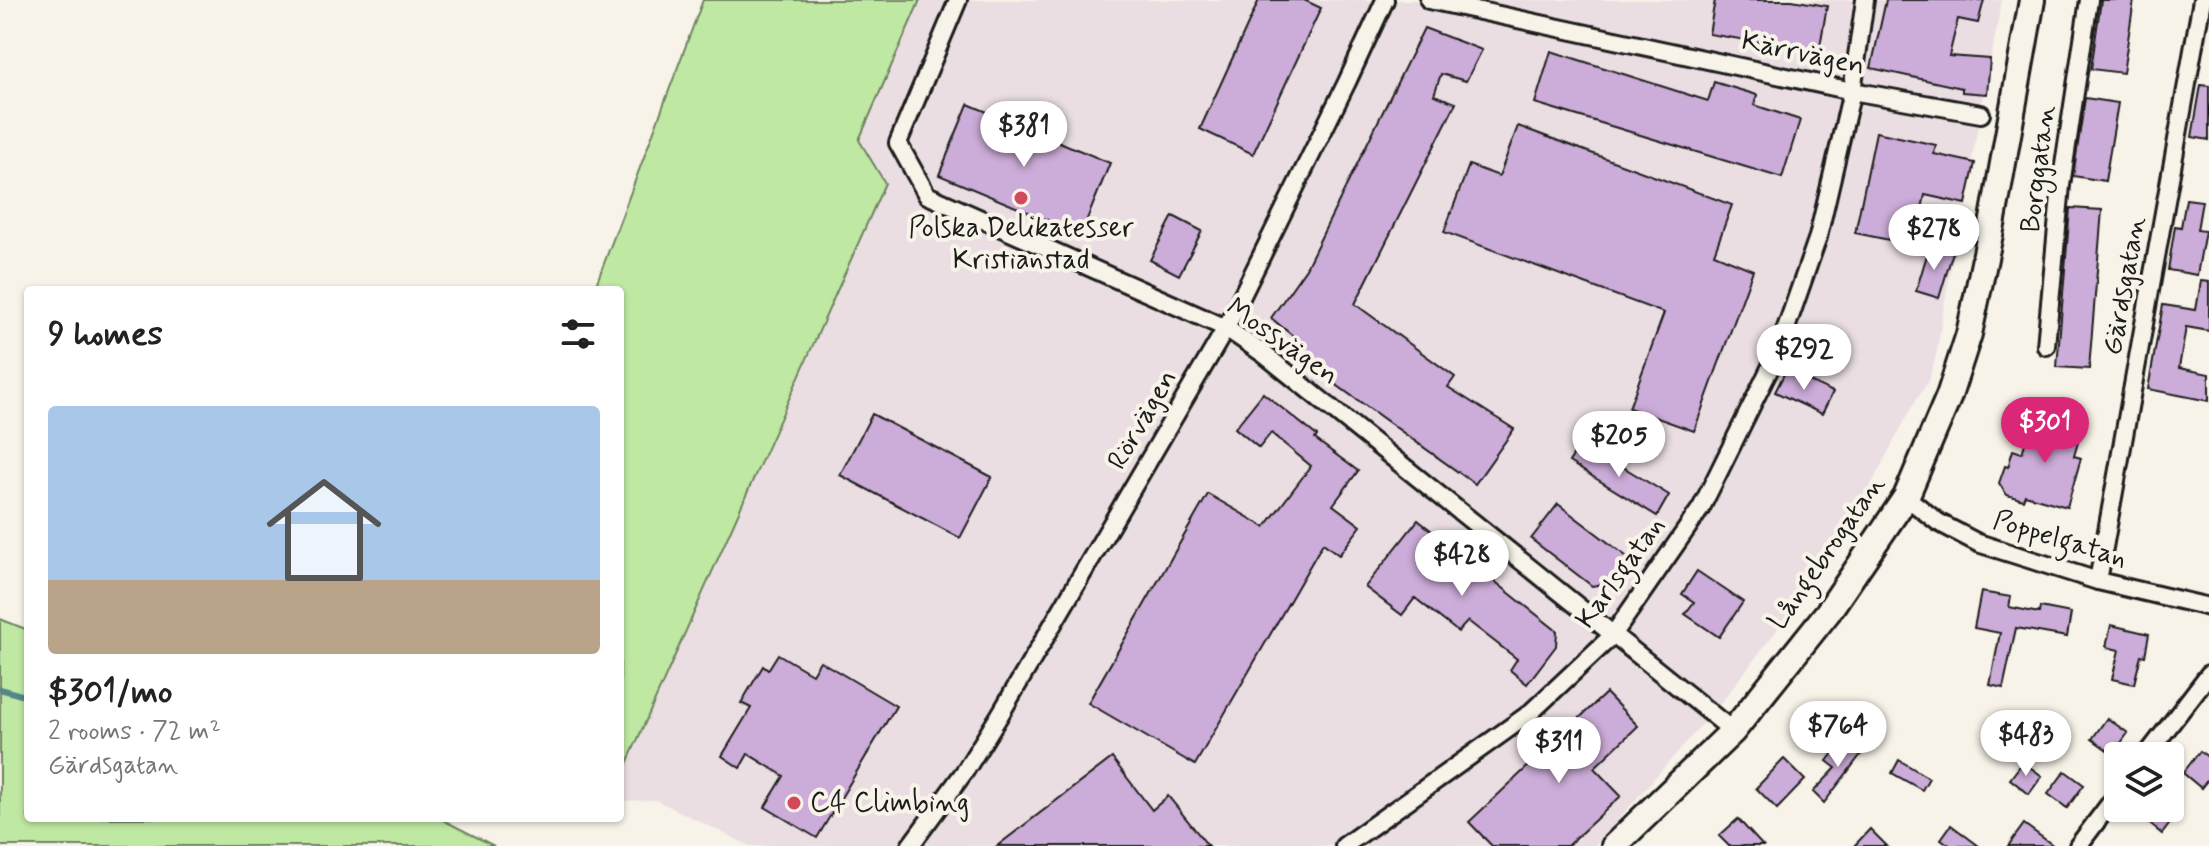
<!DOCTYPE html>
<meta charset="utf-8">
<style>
body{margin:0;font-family:Mynerve,sans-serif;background:#f2f2f2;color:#222;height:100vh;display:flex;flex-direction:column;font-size:30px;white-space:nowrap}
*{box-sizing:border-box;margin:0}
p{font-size:26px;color:#767676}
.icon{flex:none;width:44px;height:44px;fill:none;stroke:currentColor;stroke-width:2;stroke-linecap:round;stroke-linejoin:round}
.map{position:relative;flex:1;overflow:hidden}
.sheet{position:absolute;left:24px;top:286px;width:600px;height:536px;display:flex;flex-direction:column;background:#fff;border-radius:8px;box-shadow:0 2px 6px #0004}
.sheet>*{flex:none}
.fabs{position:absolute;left:2104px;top:742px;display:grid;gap:16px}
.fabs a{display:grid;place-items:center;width:80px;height:80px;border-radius:8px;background:#fff;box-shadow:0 2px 6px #0004;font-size:40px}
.price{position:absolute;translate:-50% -68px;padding:0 18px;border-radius:28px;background:#fff;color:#222;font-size:26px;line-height:52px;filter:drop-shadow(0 2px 4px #0008)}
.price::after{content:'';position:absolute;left:50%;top:48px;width:24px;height:18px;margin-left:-12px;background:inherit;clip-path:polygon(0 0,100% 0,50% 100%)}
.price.on{background:#db2777;color:#fff}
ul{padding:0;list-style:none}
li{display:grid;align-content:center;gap:16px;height:424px;padding:0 24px}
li+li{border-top:2px solid #e0e0e0}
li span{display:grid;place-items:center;height:248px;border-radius:8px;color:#555}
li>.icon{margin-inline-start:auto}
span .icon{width:144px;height:144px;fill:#fffc;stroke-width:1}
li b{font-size:34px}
h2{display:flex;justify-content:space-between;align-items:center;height:96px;padding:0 24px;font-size:34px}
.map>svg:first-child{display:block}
.built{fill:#eadee3}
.green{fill:#bfe8a3;stroke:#6e8260;stroke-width:2}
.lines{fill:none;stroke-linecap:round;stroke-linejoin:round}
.stream{stroke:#548588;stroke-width:6}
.building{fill:#ccacd8;stroke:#1c1c1c;stroke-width:2}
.street-casing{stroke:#1c1c1c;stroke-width:22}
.secondary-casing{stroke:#1c1c1c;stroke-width:30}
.street{stroke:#f7f3e8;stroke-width:16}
.secondary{stroke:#f7f3e8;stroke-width:24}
.poi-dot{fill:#d1495b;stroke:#f7f3e8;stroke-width:3}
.labels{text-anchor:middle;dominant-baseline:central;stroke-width:8;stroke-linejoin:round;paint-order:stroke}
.street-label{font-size:28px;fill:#1c1c1c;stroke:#f7f3e8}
.poi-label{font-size:28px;fill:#1c1c1c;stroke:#f7f3e8}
</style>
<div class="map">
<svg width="2209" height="846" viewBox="0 0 2209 846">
<rect width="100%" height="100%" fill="#f7f3e8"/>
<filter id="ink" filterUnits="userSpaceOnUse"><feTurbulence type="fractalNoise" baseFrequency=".0125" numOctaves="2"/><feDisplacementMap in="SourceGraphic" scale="16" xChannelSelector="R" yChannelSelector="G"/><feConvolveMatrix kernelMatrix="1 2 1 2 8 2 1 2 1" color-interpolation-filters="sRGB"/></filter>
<g filter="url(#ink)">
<path class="built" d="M920,0H2002L1943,311L1937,351L1929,381L1914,403L1833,557L1724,699L1595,846H750L656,800L620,801V779L623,776L859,141Z"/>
<g class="green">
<path d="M703,0H920L859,140L885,183L620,779V290H594Z"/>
<path d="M0,619L28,630V818H439L494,846H0Z"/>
</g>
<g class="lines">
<path class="stream" d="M0,689L28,697"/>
</g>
<g class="building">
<path d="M1259,0H1304L1321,8L1253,154L1200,129Z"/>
<path d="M1715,0H1792L1827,6L1819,52L1709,34Z"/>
<path d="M1886,0H1984L1978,23L1958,19L1949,56L1990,59L1987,94L1962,92V88L1871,68Z"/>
<path d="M2101,0H2134L2123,73L2091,69Z"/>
<path d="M1424,28L1482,50L1466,81L1441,74L1434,95L1456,103L1355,304L1455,377L1448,387L1514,429L1475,484L1296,356L1304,345L1271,318L1306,268Z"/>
<path d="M1551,51L1708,101L1714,82L1757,95L1754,105L1800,120L1782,178L1535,103Z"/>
<path d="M2201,85L2209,86V140L2192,137Z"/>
<path d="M2085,98L2118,103L2105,181L2073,176Z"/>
<path d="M968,104L1110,163L1081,234L939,175Z"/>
<path d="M1518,126L1732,205L1714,254L1753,270L1694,431L1629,408L1664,313L1444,232L1469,165L1499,176Z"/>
<path d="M1876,132L1936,145L1934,154L1975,163L1966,204L1925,195L1914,245L1855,233Z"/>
<path d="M2186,199L2202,201L2197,230L2205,231L2197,275L2168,270L2175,226L2181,227Z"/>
<path d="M2070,208L2102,210L2089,369L2057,367Z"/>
<path d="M1173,216L1202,231L1179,275L1150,260Z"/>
<path d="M1930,245L1953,252L1939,298L1916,291Z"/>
<path d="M2201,281L2209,282V331L2186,327L2179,368L2209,374V401L2148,389L2163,305L2196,310Z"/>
<path d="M1786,370L1833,392L1822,414L1775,392Z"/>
<path d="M1263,393L1317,436L1315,439L1358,471L1333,505L1361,526L1339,555L1323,543L1195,765L1088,703L1208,494L1265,527L1311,466L1271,433L1259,448L1235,428Z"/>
<path d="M872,414L992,477L960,538L840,475Z"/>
<path d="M2053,416L2083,425L2074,456L2081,458L2067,507L2025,495L2023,500L2007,495L1999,483L2005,466L2008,467L2013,450L2022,453L2027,437L2039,441L2044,427L2049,429Z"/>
<path d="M1582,442L1669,495L1657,516L1569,462Z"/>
<path d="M1558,504L1631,560L1613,582L1592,586L1531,539Z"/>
<path d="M1418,520L1557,631L1556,646L1527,684L1510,670L1517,659L1468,621L1458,632L1415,598L1402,615L1365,587Z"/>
<path d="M1697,571L1743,602L1719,637L1685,614L1694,602L1682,594Z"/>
<path d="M1981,592L2011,597L2009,607L2039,613L2040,607L2071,613L2067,637L2016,628L2003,688L1990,685L2000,633L1974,628Z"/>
<path d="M2111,625L2149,634L2145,656L2141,655L2134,684L2112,679L2119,650L2106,647Z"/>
<path d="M778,654L812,674L820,661L896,706L817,838L765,807L784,776L748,754L740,768L722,756L751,708L741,703L763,666L768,670Z"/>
<path d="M1606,693L1638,726L1594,768L1621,796L1567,846H1492L1469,822Z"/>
<path d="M2107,718L2128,733L2113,754L2092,739Z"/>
<path d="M1844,739L1862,753L1824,803L1813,792L1836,768L1827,761Z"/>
<path d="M2200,751L2209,758V778L2201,788L2183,773Z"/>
<path d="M1112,758L1152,810L1168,796L1208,846H997Z"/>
<path d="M1784,759L1805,780L1777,809L1756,788Z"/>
<path d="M1899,760L1929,778L1922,790L1892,773Z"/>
<path d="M2023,762L2042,776L2029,794L2010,779Z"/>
<path d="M2065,771L2084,785L2067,808L2048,794Z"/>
<path d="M2155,808H2169L2177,814L2162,834L2145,820Z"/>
<path d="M1738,819L1763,846H1729L1719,836Z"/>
<path d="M2024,824L2054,846H2008Z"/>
<path d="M1951,825L1979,846H1951L1941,839Z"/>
<path d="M1870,829L1887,846H1854Z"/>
</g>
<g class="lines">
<g class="street-casing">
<g id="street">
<path d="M958,0L898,143L927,195L1226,328L1265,355L1733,731"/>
<path d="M1429,0L1852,91L1981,114"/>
<path d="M2046,346L2061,185L2089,0"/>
<path d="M1906,497L1938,522L1978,543L2098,581L2209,607"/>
<path d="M2098,581L2202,0"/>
<path d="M2146,756L2209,674"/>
<path d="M910,846L965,771L1001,713L1226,328L1347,82L1385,0"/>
<path d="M1344,846L1529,714L1613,635L1701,508L1777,354L1818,237L1852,91L1865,0"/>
<path d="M2078,846L2118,793"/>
</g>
</g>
<g class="secondary-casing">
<path id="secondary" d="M1614,846L1733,731L1828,612L1906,497L1949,396L1969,334L1992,225L2032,0"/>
</g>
<use href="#street" class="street"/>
<use href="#secondary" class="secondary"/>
</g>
</g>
<g class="poi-dot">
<circle cx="1021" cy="198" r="8"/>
<circle cx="794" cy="803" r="8"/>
</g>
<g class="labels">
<g class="street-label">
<text transform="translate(1803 54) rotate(12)">Kärrvägen</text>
<text transform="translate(2039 169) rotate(-83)">Borggatan</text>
<text transform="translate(2125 286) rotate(-80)">Gärdsgatan</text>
<text transform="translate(1282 342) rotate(35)">Mossvägen</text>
<text transform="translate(1143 420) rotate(-60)">Rörvägen</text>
<text transform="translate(2060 540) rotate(17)">Poppelgatan</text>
<text transform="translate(1827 553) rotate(-55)">Långebrogatan</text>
<text transform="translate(1621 573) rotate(-54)">Karlsgatan</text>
</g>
<g class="poi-label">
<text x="1021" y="228">Polska Delikatesser<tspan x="1021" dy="32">Kristianstad</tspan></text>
<text x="810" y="803" text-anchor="start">C4 Climbing</text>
</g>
</g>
</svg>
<div class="fabs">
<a><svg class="icon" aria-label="layers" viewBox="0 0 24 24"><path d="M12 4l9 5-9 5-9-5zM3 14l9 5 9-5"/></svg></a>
</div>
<b class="price" style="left:1024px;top:169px">$381</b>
<b class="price" style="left:1934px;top:272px">$278</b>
<b class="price" style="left:1804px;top:392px">$292</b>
<b class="price on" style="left:2045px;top:465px">$301</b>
<b class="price" style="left:1619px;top:479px">$205</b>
<b class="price" style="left:1462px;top:598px">$428</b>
<b class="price" style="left:1838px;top:769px">$764</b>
<b class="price" style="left:2026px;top:778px">$483</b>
<b class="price" style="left:1559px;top:785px">$311</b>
<section class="sheet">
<h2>9 homes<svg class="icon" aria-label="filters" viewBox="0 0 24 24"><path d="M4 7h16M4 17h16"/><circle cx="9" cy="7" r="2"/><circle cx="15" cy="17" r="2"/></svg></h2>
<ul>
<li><span style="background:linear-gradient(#a9c7e8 70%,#b9a48a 0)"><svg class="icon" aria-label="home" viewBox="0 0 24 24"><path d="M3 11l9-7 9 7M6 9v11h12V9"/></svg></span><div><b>$301/mo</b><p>2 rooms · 72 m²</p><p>Gärdsgatan</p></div></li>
</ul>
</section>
</div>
